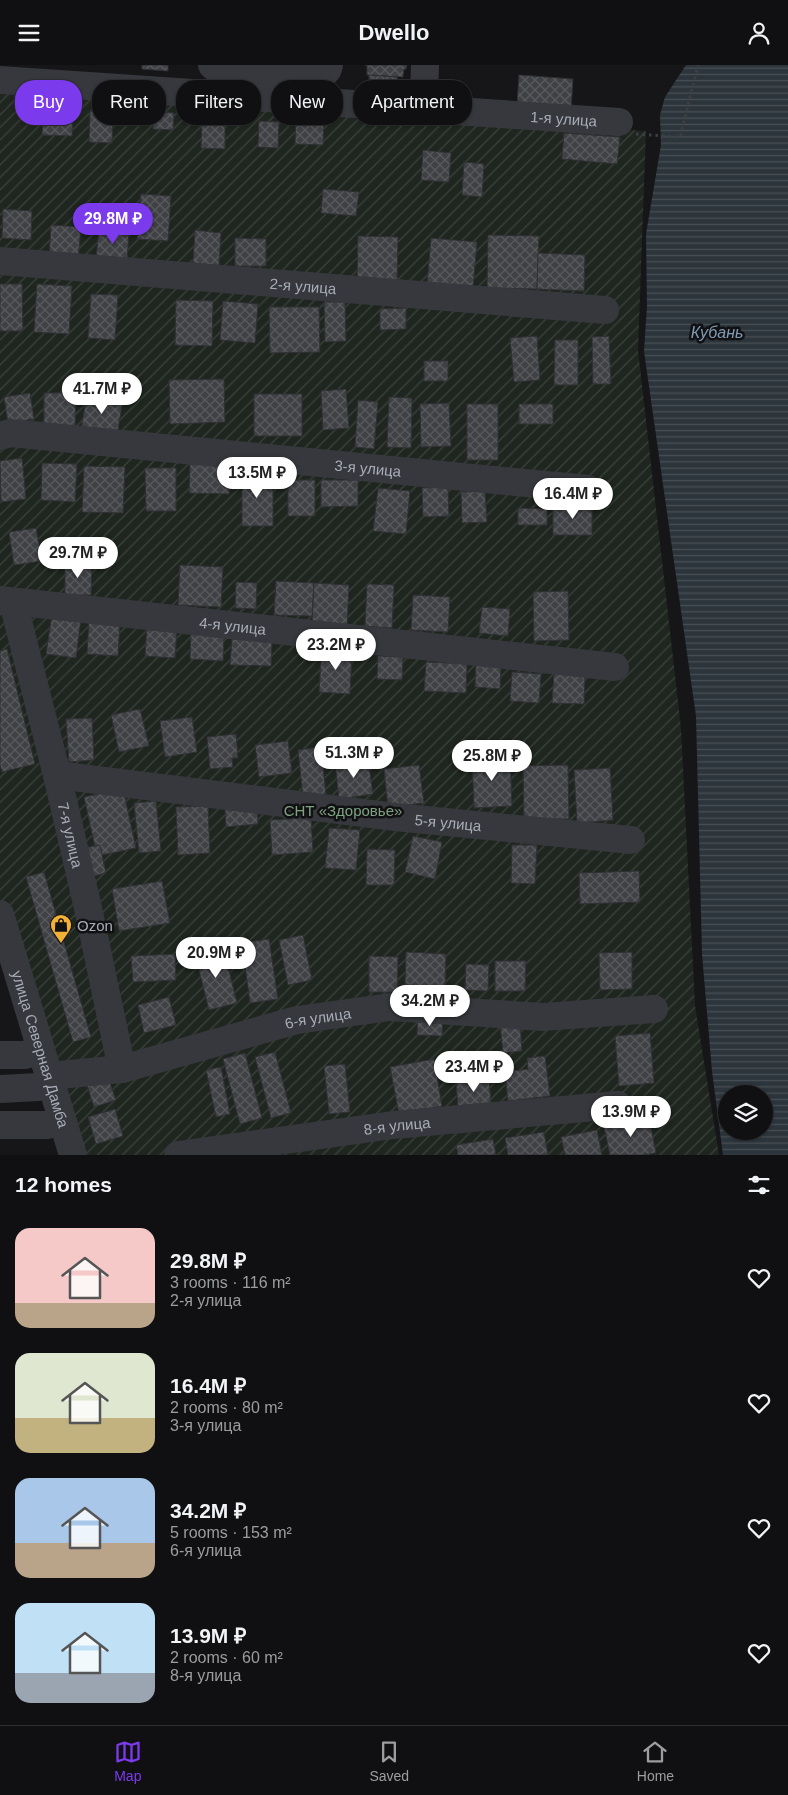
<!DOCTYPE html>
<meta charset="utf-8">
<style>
body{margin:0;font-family:Arial,sans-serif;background:#19191b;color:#f1f3f6;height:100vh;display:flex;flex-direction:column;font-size:19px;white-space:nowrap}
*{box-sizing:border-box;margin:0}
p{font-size:16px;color:#9c9d9f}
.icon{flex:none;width:28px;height:28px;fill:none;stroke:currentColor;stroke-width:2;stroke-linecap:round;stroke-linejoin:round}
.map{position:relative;height:1090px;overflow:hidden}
.details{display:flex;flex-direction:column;background:#101012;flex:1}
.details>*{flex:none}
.banner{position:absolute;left:15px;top:15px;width:500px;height:45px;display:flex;gap:10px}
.buttons{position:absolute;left:718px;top:1020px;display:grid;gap:10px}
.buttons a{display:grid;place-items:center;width:55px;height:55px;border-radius:50%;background:#101012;box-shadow:0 1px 4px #0004,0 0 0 1px #303032;font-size:25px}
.price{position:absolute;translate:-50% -42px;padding:0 11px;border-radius:18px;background:#fff;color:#222;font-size:16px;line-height:32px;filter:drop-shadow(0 1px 2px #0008)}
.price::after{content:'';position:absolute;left:50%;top:30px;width:15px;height:11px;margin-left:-8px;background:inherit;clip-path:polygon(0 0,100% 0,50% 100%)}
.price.selected{background:#7c3aed;color:#fff}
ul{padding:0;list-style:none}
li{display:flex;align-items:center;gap:15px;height:125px;padding:0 15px}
li span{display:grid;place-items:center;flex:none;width:140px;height:100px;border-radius:15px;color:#555}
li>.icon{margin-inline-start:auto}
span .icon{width:60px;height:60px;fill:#fffc;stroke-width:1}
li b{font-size:21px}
h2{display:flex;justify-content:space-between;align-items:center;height:60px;padding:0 15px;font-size:21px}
.pill{padding:0 18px;border-radius:20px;background:#101012;box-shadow:0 1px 4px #0004,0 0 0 1px #303032;font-size:18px;line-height:45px}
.pill.selected{background:#7c3aed;color:#fff}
header{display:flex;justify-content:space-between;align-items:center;height:65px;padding:0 15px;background:#101012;font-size:22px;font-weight:800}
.tab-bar{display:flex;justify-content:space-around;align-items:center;height:70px;border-top:1px solid #303032;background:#101012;font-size:14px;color:#9c9d9f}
.tab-bar a{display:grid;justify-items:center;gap:2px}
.tab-bar .selected{color:#7c3aed}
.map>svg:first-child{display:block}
.garden{fill:url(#garden-furrows)}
.water{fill:url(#water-rules);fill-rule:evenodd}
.building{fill:url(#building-cross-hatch);stroke:#303034}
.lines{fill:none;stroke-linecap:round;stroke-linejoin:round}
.path{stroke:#3d3f44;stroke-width:3;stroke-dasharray:2.5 4;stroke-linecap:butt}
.minor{stroke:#37383d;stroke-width:28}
.labels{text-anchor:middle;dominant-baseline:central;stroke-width:5;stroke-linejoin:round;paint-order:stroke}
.street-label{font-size:15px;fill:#a8adb8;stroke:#111113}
.park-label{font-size:15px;fill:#7fa381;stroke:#111113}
.poi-label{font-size:15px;fill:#a8adb8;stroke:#111113;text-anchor:start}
.water-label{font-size:16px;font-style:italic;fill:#7f9bb3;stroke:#111113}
</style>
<header><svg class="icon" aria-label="menu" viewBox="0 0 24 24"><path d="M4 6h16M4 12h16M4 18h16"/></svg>Dwello<svg class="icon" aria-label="person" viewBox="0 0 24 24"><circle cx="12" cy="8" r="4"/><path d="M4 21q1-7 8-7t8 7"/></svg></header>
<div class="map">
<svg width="788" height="1090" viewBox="0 0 788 1090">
<defs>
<pattern id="garden-furrows" width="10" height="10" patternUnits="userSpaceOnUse" patternTransform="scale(1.25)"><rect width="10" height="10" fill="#1e261f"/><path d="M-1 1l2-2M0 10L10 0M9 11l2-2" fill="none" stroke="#3c433d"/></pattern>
<pattern id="water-rules" width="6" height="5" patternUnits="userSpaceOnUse" patternTransform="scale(1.25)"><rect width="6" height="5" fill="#2c353c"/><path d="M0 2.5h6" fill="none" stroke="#485056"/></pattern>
<pattern id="building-cross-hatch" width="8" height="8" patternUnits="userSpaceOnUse" patternTransform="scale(1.25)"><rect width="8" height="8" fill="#404145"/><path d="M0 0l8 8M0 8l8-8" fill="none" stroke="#595a5e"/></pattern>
</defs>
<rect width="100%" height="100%" fill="#161618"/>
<path class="garden" d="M0,28L646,66L638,285L681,663L695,941L719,1090H73L0,849Z"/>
<path class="water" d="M686,0H788V1090H723L712,1006L702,889L696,651L644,286L647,241L646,169L661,80L660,50L665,32ZM726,1029H764V1066H726Z"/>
<g class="building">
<path d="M142,0H168V6L142,4Z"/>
<path d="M365,0H407L406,4H404L403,12L367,10V1Z"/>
<path d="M369,10L397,12V25L369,24Z"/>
<path d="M519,10L573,14L571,45L517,41Z"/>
<path d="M44,41L73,42L72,71L42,70Z"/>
<path d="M90,46L113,47L112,78L89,77Z"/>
<path d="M153,47L174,48L173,65L153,64Z"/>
<path d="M296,52L324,53L323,80L295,79Z"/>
<path d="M259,56L279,57L278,83L258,82Z"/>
<path d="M202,57H225V84L201,83Z"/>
<path d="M564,68L620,72L617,99L562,94Z"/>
<path d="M423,85L451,88L449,117L421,115Z"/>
<path d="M464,97L484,99L482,132L462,130Z"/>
<path d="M323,124L359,127L356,151L321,148Z"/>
<path d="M141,129L171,131L168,176L137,174Z"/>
<path d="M3,144L32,146L31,175L2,173Z"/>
<path d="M51,160L81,162L78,196L49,193Z"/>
<path d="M99,164L129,166L127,197L96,194Z"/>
<path d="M195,165L221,168L219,201L193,198Z"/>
<path d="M488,170L539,171L537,224L487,223Z"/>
<path d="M358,171L398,172L397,218L357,217Z"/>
<path d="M235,173L266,174V201H235Z"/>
<path d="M431,173L477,177L473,224L427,220Z"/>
<path d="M538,188L585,190L584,226L537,224Z"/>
<path d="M0,219H22L23,266H0Z"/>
<path d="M37,219L72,221L69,269L34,267Z"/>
<path d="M91,229L118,230L115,275L88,273Z"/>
<path d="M176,235L213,236L212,281L175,280Z"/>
<path d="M223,236L258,239L255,278L220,275Z"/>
<path d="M324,237H345L346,276L325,277Z"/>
<path d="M269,242H319L320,287L270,288Z"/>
<path d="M406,243V264L380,265V244Z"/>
<path d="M537,271L540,315L514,317L510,273Z"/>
<path d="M609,271L611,319H593L592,272Z"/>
<path d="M555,275H578V320H554Z"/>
<rect x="424" y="296" width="24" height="20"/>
<path d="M224,314L225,357L170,359L169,315Z"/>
<path d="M346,324L349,363L323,365L321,326Z"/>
<path d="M30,328L34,354L8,358L4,332Z"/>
<path d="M44,328H76L75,362L44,361Z"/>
<path d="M87,329L123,334L117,371L81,365Z"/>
<rect x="254" y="329" width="48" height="42"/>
<path d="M389,332L412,333L411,383L387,382Z"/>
<path d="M358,335L378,337L374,384L355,382Z"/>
<path d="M449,338L451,381L421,382L420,339Z"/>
<rect x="467" y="339" width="31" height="56"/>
<rect x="519" y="339" width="34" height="20"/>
<path d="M22,393L26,434L1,437L0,396Z"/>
<path d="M42,398L77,399L75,437L41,435Z"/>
<path d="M190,399L230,401L229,429L189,428Z"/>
<path d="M84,401L125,402L123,448L82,447Z"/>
<path d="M145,403H176V446H146Z"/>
<rect x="242" y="408" width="31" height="53"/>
<rect x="288" y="415" width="27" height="36"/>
<path d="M321,415H358V441L321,442Z"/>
<path d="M448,422L449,451L423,452L422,423Z"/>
<path d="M378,423L410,426L406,469L373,466Z"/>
<path d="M485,426L487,457L462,458L461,427Z"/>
<rect x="553" y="439" width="39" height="31"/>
<path d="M518,443L547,444V460H518Z"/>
<path d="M36,463L42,496L14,500L9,467Z"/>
<path d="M65,498L92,499L91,530H65Z"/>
<path d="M180,500L223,502L221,542L178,540Z"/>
<path d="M276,516L314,518L312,551L274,550Z"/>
<path d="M236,517L257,518L256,544L235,543Z"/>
<path d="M314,518L349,520L347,562L312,560Z"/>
<path d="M367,519L394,520L392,563L365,561Z"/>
<path d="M568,526L569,575L534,576L533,527Z"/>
<path d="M413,530L450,532L448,567L411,565Z"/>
<path d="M482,542L510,544L508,571L479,568Z"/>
<path d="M52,549L81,553L76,593L46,589Z"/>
<path d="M89,554L120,556L118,591L87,589Z"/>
<path d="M147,560L177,562L175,593L145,591Z"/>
<path d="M191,568L224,570L223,596L190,594Z"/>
<path d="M232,574L272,576L271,601L230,600Z"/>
<path d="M322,582L352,584L350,629L319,627Z"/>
<path d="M7,584L35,699L2,707L0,700V586Z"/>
<path d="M378,591L403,592L402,615L377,614Z"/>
<path d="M426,597L467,599L466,628L424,626Z"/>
<path d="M476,599L501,601L500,624L475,622Z"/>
<path d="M512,607L541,609L539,638L510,636Z"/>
<path d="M554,608L585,610L584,639L552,638Z"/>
<path d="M140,644L149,681L119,687L111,650Z"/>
<path d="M192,652L197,687L165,692L160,656Z"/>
<path d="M92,653L94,695L69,697L66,654Z"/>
<path d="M236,669L238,693H232L233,702L210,704L207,672Z"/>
<path d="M288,676L292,708L259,712L255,680Z"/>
<path d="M321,682L326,729L303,732L298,685Z"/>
<path d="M510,692L512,741L474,743L472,693Z"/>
<path d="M368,694L373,729L339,734L335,698Z"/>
<path d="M419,700L424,738L388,742L384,704Z"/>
<path d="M568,700L569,754H524L523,701Z"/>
<path d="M610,703L613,755L577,758L574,705Z"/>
<path d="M123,724L136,783L97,791L84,732Z"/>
<path d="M156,736L161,786L139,788L134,738Z"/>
<path d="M208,741L210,788L178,790L176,742Z"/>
<path d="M257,741L258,759L226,762L225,743Z"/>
<path d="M311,753L313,787L272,790L270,755Z"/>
<path d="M329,763L360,765L356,805L325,803Z"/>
<path d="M413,771L442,777L435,814L405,807Z"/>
<path d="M100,780L106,808L90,812L83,783Z"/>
<path d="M512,780H537L535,819L511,818Z"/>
<path d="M367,784L395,785L394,820H366Z"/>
<path d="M639,806L640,837L580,839L579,808Z"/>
<path d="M44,807L91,972L73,977L26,812Z"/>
<path d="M162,816L170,858L119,866L112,824Z"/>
<path d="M303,870L312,915L288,920L279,875Z"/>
<path d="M269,874L278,934L250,938L242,878Z"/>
<path d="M223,882L237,938L209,945L195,889Z"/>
<path d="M406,887L446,889L445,922L405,920Z"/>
<path d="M632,887V924L600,925L599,888Z"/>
<path d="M175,889L176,915L133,917L131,891Z"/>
<path d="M369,891L398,892L397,927H369Z"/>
<path d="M495,896H526L525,926H495Z"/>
<path d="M466,899L489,900L488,926L465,925Z"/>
<path d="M169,932L176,960L144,968L138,940Z"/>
<path d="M418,952L443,953L442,971L417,970Z"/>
<path d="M520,957L522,986L503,988L500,959Z"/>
<path d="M650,968L654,1018L619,1021L615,971Z"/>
<path d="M275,987L291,1048L271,1053L255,992Z"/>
<path d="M245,988L262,1053L240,1059L223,994Z"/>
<path d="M545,991L550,1031L508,1036L505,1007L528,1004L527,993Z"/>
<path d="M434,994L442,1041L399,1049L390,1002Z"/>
<path d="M345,999L350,1047L329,1049L324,1001Z"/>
<path d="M221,1002L230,1049L216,1052L206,1005Z"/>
<path d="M107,1010L116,1035L94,1042L86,1017Z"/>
<path d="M489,1014L491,1038L458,1041L456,1017Z"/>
<path d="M115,1044L123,1071L96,1079L88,1052Z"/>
<path d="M649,1053L656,1088L643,1090H610L604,1062Z"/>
<path d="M597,1065L602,1090H565L561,1072Z"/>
<path d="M544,1067L548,1090H508L505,1073Z"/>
<path d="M493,1074L496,1090H458L456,1080Z"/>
</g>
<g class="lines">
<path class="path" d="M636,69L680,72L698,0"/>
<g class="minor">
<path d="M212,0L214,2L221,3L318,9C325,8 328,7 329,0"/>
<path id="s1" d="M0,15L619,57"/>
<path d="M424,31L425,0"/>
<path id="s2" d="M0,196L605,245"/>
<path id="s3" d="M0,371L10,368L588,424"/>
<path id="s4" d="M0,535L615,602"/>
<path id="s5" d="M13,537L57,710L88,843L122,1004"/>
<path id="s6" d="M57,710L395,752L631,775"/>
<path id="s7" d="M0,849L73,1090"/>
<path d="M0,990H24L41,986"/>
<path id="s8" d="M49,1011L122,1004L297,955L390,942L543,952L654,944"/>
<path d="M0,1024L38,1022L51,1019"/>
<path d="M0,1060H47L63,1057"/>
<path id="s9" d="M178,1090L393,1060L618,1040"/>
</g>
</g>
<defs>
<g id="shop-pin" transform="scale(1.125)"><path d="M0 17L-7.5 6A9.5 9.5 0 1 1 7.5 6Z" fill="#f2b134" stroke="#111113"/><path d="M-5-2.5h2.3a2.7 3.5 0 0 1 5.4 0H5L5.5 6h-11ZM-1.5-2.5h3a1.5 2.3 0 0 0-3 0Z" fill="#111"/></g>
</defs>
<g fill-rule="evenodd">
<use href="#shop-pin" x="61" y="860"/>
</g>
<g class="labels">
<g class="street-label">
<text stroke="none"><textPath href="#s1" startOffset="565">1-я улица</textPath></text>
<text stroke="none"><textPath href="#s2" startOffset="304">2-я улица</textPath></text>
<text stroke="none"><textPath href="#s3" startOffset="370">3-я улица</textPath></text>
<text stroke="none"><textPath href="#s4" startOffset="234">4-я улица</textPath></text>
<text stroke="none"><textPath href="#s6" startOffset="394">5-я улица</textPath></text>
<text stroke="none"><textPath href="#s5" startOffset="240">7-я улица</textPath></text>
<text stroke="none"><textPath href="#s8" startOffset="276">6-я улица</textPath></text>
<text stroke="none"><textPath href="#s7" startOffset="141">улица Северная Дамба</textPath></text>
<text stroke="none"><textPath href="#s9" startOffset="221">8-я улица</textPath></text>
</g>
<g class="park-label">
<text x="343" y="745">СНТ «Здоровье»</text>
</g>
<g class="poi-label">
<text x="77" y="860">Ozon</text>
</g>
<g class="water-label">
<text x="717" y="267">Кубань</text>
</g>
</g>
</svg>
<div class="buttons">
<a><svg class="icon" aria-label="layers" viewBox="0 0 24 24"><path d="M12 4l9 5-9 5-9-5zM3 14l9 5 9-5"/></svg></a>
</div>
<b class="price selected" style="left:113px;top:180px">29.8M ₽</b>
<b class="price" style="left:102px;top:350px">41.7M ₽</b>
<b class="price" style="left:257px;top:434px">13.5M ₽</b>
<b class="price" style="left:573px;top:455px">16.4M ₽</b>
<b class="price" style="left:78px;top:514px">29.7M ₽</b>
<b class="price" style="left:336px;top:606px">23.2M ₽</b>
<b class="price" style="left:354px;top:714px">51.3M ₽</b>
<b class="price" style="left:492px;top:717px">25.8M ₽</b>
<b class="price" style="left:216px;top:914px">20.9M ₽</b>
<b class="price" style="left:430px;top:962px">34.2M ₽</b>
<b class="price" style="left:474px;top:1028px">23.4M ₽</b>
<b class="price" style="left:631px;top:1073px">13.9M ₽</b>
<div class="banner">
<a class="pill selected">Buy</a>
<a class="pill">Rent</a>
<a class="pill">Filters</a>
<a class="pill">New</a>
<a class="pill">Apartment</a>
</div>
</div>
<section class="details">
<h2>12 homes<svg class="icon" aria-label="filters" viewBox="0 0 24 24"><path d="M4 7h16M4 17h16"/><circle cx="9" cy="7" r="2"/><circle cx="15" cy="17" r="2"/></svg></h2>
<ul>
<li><span style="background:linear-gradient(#f6c9c9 75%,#b9a48a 0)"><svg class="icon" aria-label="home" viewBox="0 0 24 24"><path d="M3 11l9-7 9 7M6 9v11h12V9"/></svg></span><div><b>29.8M ₽</b><p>3 rooms · 116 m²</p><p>2-я улица</p></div><svg class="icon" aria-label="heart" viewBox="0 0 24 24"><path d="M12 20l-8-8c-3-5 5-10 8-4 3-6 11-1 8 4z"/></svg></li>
<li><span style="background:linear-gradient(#dfe7d0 65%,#c2b280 0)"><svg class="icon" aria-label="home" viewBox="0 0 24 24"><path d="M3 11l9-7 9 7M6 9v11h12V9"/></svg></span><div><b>16.4M ₽</b><p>2 rooms · 80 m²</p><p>3-я улица</p></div><svg class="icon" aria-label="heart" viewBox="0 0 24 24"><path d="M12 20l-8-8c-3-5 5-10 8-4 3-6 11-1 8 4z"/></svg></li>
<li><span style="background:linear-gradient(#a9c7e8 65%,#b9a48a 0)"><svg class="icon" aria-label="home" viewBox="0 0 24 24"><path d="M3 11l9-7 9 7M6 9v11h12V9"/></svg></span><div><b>34.2M ₽</b><p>5 rooms · 153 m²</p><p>6-я улица</p></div><svg class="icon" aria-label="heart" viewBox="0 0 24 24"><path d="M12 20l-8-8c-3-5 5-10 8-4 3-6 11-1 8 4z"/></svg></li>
<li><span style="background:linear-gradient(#bfe0f5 70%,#9aa5b1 0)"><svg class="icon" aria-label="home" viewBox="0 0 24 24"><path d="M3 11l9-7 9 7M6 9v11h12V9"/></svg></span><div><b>13.9M ₽</b><p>2 rooms · 60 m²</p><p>8-я улица</p></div><svg class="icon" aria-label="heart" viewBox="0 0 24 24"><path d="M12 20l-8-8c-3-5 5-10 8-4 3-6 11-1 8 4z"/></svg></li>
</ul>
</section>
<nav class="tab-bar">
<a class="selected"><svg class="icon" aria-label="map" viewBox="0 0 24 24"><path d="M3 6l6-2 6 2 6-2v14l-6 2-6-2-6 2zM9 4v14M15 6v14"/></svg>Map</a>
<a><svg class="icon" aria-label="saved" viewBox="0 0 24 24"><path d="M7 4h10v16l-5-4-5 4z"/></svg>Saved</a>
<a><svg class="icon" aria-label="home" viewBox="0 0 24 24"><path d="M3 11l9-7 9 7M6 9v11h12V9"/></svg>Home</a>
</nav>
